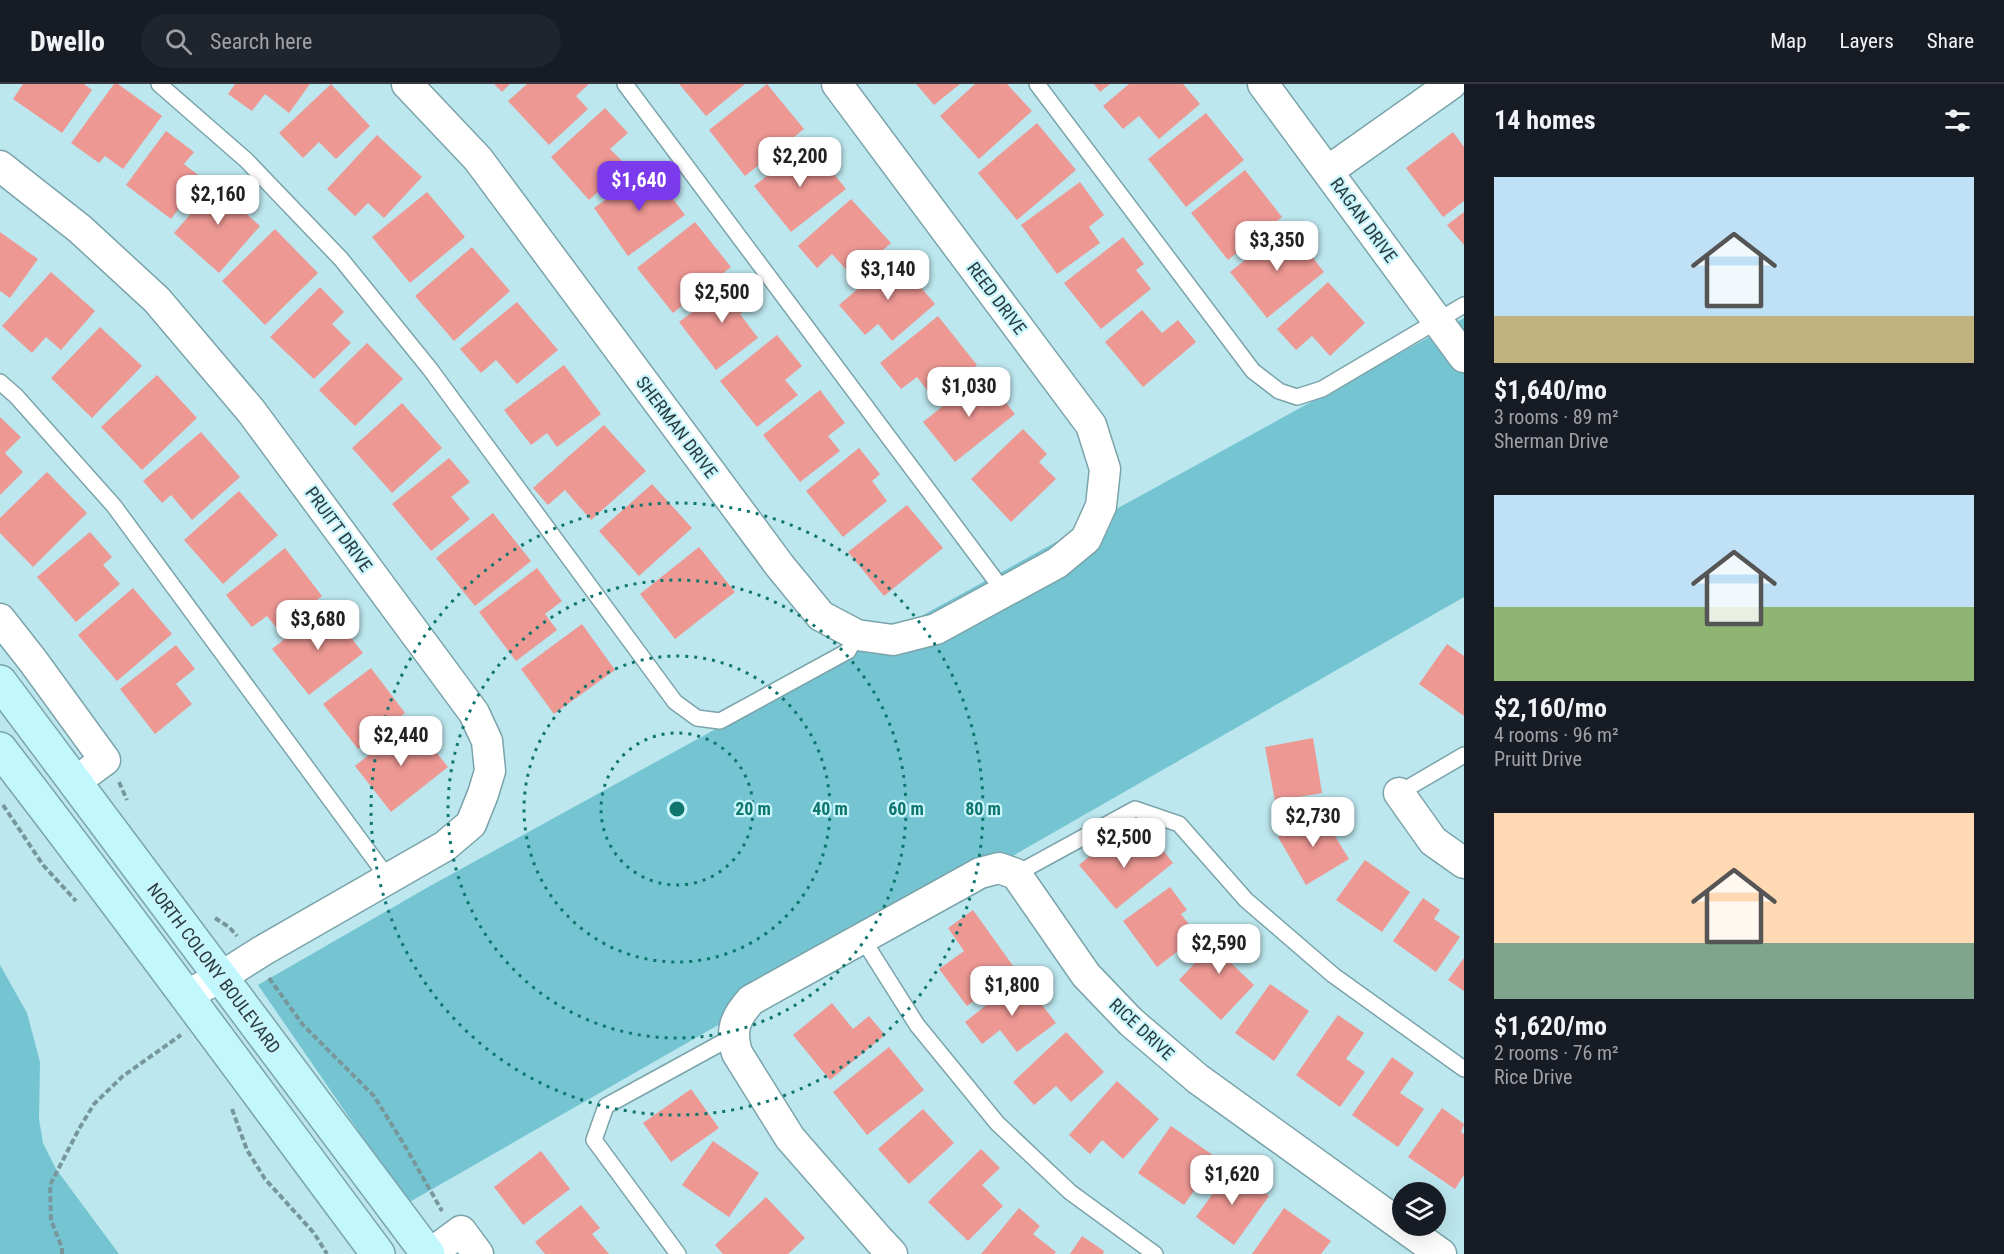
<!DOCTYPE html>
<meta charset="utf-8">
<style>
body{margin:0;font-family:"Roboto Condensed",sans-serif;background:#20242c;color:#f1f3f6;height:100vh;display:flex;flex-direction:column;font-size:22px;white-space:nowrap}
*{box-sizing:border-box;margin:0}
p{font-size:20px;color:#9ea1a6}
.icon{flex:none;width:33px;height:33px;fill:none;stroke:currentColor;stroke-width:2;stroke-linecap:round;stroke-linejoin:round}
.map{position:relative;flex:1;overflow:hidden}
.panel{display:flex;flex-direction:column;background:#171b24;width:540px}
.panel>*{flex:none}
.fabs{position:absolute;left:1392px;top:1098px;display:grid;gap:12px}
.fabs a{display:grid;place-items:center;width:54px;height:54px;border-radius:50%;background:#171b24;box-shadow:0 6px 24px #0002;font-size:30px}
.price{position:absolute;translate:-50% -51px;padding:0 14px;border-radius:12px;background:#fff;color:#222;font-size:20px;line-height:39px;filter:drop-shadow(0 2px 3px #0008)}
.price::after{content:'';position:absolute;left:50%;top:36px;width:18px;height:14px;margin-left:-9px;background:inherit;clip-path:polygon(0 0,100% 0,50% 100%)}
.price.current{background:#7c3aed;color:#fff}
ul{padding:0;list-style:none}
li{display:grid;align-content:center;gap:12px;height:318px;padding:0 30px}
li span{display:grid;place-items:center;height:186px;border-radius:0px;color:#555}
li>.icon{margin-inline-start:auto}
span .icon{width:108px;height:108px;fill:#fffc;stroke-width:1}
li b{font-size:26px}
h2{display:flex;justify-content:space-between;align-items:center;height:72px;padding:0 30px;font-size:26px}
header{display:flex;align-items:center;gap:36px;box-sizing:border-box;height:84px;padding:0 30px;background:#171b24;border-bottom:2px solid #363941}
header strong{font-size:28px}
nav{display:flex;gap:33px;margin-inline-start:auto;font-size:21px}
.search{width:420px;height:54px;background:#20242c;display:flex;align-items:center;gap:15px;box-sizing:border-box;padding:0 21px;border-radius:33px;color:#9ea1a6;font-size:22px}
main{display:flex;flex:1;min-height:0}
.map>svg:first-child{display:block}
.green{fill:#74c4d1}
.building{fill:#ee9894}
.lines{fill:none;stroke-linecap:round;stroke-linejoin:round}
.lane-casing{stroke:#7ba4aa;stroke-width:18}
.street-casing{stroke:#7ba4aa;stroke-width:33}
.secondary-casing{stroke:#7ba4aa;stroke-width:36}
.path{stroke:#78979c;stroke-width:4;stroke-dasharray:6 3;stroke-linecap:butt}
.lane{stroke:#fff;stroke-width:15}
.street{stroke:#fff;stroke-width:30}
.secondary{stroke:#c3f7fe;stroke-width:33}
.ring{fill:none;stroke:#0f766e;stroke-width:3;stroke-dasharray:3 6}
.labels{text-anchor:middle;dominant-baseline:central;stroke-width:4.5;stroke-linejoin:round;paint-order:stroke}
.street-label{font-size:18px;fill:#2a3c3f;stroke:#c9f5fc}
.centre{fill:#0f766e;stroke:#c9f5fc;stroke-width:3}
.ring-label{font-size:18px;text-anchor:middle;font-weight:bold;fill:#0f766e;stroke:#c9f5fc;stroke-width:4.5;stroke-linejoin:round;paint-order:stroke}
</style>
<header>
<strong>Dwello</strong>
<div class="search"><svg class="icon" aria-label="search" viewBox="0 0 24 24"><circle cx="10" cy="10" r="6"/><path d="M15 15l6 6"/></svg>Search here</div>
<nav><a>Map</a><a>Layers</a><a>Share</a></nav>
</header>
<main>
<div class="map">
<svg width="1464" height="1170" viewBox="0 0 1464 1170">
<rect width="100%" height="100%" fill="#bce7ee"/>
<g class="green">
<path d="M1464,234V513L408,1119L258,901L430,802Z"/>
<path d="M0,881L27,929L40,978L39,1035L43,1059L56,1085L119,1170H0Z"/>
</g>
<g class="building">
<path d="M23,0H84L92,6L62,49L13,15Z"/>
<path d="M114,0H118L162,32L123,85L105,72L99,79L71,59Z"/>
<path d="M235,0H310L289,29L265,10L252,27L228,10Z"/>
<path d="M331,0L370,42L336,75L319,58L303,74L279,49Z"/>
<path d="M494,0H510L502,8Z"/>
<path d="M527,0H589L576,12L588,25L549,61L508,17Z"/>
<path d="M679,0H745L706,32Z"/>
<path d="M767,0L804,45L745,92L709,46Z"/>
<path d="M916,0H960L934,21Z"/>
<path d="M975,0H1007L1032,27L979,75L940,32Z"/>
<path d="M1094,0H1110L1100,8Z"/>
<path d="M1129,0H1183L1200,20L1159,55L1139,32L1123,45L1103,22Z"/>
<path d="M605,24L628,49L610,65L627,82L589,116L551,73Z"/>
<path d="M1206,29L1244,76L1186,123L1148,75Z"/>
<path d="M1037,39L1076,86L1017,136L978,89Z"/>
<path d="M166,47L194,68L184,80L202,94L171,135L126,101Z"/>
<path d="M1453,48L1464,63V117L1443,133L1406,84Z"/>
<path d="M377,51L422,93L384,134L368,119L355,132L327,105Z"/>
<path d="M809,59L846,105L791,148L754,102Z"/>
<path d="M650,84L685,131L628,172L594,124Z"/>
<path d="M1245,86L1282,133L1228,176L1191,129Z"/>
<path d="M223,93L247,114L239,123L260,142L219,189L174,149Z"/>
<path d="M1080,98L1104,131L1089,143L1100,159L1057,190L1021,141Z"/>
<path d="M427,108L465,153L410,199L372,153Z"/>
<path d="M851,115L891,159L853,193L832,170L817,184L798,162Z"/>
<path d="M1464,128V161L1447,141Z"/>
<path d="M695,138L731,183L673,229L637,184Z"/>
<path d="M1288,142L1324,188L1267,234L1230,188Z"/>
<path d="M275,145L318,189L265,241L222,197Z"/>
<path d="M0,148L38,175L10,214L0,207Z"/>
<path d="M1123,153L1144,180L1136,186L1151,205L1101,245L1064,199Z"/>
<path d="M472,163L510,207L454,257L415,212Z"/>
<path d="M895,173L935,220L892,257L878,240L865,251L839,221Z"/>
<path d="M51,188L95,227L61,266L46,253L32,269L2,242Z"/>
<path d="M739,193L758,217L740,230L758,254L716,286L679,238Z"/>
<path d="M1328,198L1365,239L1330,272L1312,252L1296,266L1277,245Z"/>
<path d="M320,203L344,228L332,240L351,259L314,295L270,253Z"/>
<path d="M517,218L558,266L517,300L496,276L481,289L460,265Z"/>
<path d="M1142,226L1162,249L1178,236L1196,258L1143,303L1105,258Z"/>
<path d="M938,232L977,281L934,315L917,293L901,305L880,279Z"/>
<path d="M100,243L142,282L92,334L51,294Z"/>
<path d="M777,251L802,282L785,296L798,311L757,343L720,297Z"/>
<path d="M367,259L403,295L355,342L319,306Z"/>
<path d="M564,281L601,330L557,363L547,349L531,361L504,326Z"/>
<path d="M983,290L1015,330L955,378L923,338Z"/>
<path d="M157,291L197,334L142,386L101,343Z"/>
<path d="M820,306L845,339L828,352L840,367L800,398L763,351Z"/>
<path d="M402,319L442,364L392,409L352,364Z"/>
<path d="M0,333L21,353L5,369L23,388L0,411Z"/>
<path d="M604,341L646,387L591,436L565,406L548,421L533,404Z"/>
<path d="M1023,345L1047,370L1039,378L1056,395L1011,438L971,395Z"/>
<path d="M201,348L240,393L192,436L171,411L162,419L143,397Z"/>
<path d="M859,364L880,390L872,397L887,417L843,453L806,407Z"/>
<path d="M449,374L470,398L451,413L470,435L431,467L392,420Z"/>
<path d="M47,388L87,429L33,483L0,449V434Z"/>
<path d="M652,400L692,444L639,492L599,447Z"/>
<path d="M239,407L278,451L223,500L184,456Z"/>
<path d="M907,421L943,464L884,512L848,468Z"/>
<path d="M493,429L531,477L475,522L436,474Z"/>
<path d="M90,448L112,473L103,481L120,500L76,538L37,493Z"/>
<path d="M699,463L735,508L675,555L640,510Z"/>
<path d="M285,464L322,512L279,547L267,532L252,543L226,511Z"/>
<path d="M537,484L562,517L545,530L557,546L516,577L479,528Z"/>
<path d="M133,504L172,550L117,597L78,551Z"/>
<path d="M326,522L363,569L309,611L272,565Z"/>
<path d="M582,540L615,586L554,630L521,585Z"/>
<path d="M1447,560L1464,572V632L1419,600Z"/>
<path d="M176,561L195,585L176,600L192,620L155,650L120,605Z"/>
<path d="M371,584L405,629L358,665L323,620Z"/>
<path d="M411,637L448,683L391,728L355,682Z"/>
<path d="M1313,654L1322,709L1275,717L1265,663Z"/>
<path d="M1320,728L1349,775L1306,801L1278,753Z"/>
<path d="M1118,749L1139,774L1157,759L1173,779L1116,825L1079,781Z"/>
<path d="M1365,776L1410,808L1382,848L1336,816Z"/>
<path d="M1170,803L1187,826L1181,830L1198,852L1157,883L1123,837Z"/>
<path d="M1423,814L1440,826L1434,835L1460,853L1436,888L1393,857Z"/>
<path d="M973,826L1016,886L967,922L939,885L964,867L948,844Z"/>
<path d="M1230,842L1248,860L1231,879L1254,901L1221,936L1179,896Z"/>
<path d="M1464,874V907L1448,896Z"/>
<path d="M1021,894L1056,939L1017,968L1000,946L982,960L965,938Z"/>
<path d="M1270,900L1309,927L1274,977L1235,949Z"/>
<path d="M832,919L853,945L869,932L885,951L830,996L793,951Z"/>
<path d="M1338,931L1364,949L1346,975L1365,988L1340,1023L1296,991Z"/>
<path d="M1066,948L1104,988L1071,1018L1056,1002L1034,1021L1013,998Z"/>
<path d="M889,963L924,1006L867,1051L833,1008Z"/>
<path d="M1392,973L1414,989L1400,1009L1424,1025L1398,1063L1352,1031Z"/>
<path d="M1117,997L1159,1035L1123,1075L1102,1056L1090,1070L1069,1051Z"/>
<path d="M691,1005L719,1044L671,1078L643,1039Z"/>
<path d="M1442,1024L1464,1040L1461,1048L1464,1050V1091L1455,1105L1408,1073Z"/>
<path d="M923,1025L954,1059L909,1100L878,1065Z"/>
<path d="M1171,1042L1217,1074L1184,1121L1138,1089Z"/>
<path d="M713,1057L759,1089L729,1133L682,1101Z"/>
<path d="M981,1065L1000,1084L982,1101L1003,1122L968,1157L928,1118Z"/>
<path d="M541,1067L570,1105L523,1141L494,1103Z"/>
<path d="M1231,1084L1269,1112L1234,1161L1196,1133Z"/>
<path d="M766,1113L805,1154L788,1170H723L715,1161Z"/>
<path d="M581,1121L600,1144L592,1150L609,1170H545L535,1158Z"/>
<path d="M1019,1124L1040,1142L1033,1150L1056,1168L1054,1170H981Z"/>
<path d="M1284,1124L1331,1157L1321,1170H1252Z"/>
<path d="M1082,1152L1104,1167L1103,1170H1070Z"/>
</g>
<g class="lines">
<g class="lane-casing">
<g id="lane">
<path d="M159,0L246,76L341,175L430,285L675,618L697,634L720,637L848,567L857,551"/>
<path d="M625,0L1005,509"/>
<path d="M1037,0L1253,287L1279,307L1297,313L1322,305L1464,221"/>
<path d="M0,298L16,312L114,422L388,794"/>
<path d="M1399,709L1464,671"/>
<path d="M1016,790L1135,725L1179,740L1246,816L1333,891L1464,985"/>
<path d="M862,854L917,941L997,1039L1070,1108L1155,1170"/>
<path d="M678,1170L594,1056L606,1022L732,953"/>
</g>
</g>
<g class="street-casing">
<g id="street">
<path d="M407,0L478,75L780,482L821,532L857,551L893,556L936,545L1057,479L1086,455L1101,422L1105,385L1091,341L837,0"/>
<path d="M1263,0L1464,273"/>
<path d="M0,82L80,145L157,216L251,327L474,629L487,657L490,687L483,710L471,740L445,762L262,867L221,893L185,912"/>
<path d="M1328,87L1451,0"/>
<path d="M0,535L33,577L105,676L75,698"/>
<path d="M1399,709L1433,757L1464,779"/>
<path d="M430,1170L461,1147L478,1170"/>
<path d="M892,1170L879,1156L790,1054L737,969C730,946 735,934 751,916L980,789L999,784L1016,790L1086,891L1131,938L1198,995L1441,1170"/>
</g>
</g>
<g class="secondary-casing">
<g id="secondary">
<path d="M0,598L428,1170"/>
<path d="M0,665C128,831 252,1001 378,1170"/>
</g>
</g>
<g class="path">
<path d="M119,698L127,716"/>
<path d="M3,721L43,781L76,817"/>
<path d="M215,834L229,843L237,852"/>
<path d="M269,894L303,941L374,1012L405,1062L442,1127"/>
<path d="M232,1025L247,1066L265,1095L314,1149L327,1170"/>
<path d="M62,1170V1164L51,1136L50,1101L79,1045L94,1020L123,992L181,951"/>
</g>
<use href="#lane" class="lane"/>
<use href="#street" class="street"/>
<use href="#secondary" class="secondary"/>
</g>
<g class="ring">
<circle cx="677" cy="725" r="76"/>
<circle cx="677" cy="725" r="153"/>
<circle cx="677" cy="725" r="229"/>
<circle cx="677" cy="725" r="306"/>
</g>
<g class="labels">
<g class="street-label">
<text transform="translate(1364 136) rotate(54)">RAGAN DRIVE</text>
<text transform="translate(997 214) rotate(53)">REED DRIVE</text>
<text transform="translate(677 343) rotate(53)">SHERMAN DRIVE</text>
<text transform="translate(339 445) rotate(54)">PRUITT DRIVE</text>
<text transform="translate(214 884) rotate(53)">NORTH COLONY BOULEVARD</text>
<text transform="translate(1142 945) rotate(43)">RICE DRIVE</text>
</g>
</g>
<circle cx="677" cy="725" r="9" class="centre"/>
<g class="ring-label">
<text x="753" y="731">20 m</text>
<text x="830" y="731">40 m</text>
<text x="906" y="731">60 m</text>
<text x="983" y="731">80 m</text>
</g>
</svg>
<div class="fabs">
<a><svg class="icon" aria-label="layers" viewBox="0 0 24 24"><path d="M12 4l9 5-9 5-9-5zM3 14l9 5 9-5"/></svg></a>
</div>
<b class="price" style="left:800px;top:104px">$2,200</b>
<b class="price current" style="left:639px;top:128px">$1,640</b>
<b class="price" style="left:218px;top:142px">$2,160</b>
<b class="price" style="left:1277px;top:188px">$3,350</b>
<b class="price" style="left:888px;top:217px">$3,140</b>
<b class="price" style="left:722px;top:240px">$2,500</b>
<b class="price" style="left:969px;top:334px">$1,030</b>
<b class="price" style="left:318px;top:567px">$3,680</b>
<b class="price" style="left:401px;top:683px">$2,440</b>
<b class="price" style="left:1313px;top:764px">$2,730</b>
<b class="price" style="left:1124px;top:785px">$2,500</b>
<b class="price" style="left:1219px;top:891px">$2,590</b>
<b class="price" style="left:1012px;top:933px">$1,800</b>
<b class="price" style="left:1232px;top:1122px">$1,620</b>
</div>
<section class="panel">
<h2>14 homes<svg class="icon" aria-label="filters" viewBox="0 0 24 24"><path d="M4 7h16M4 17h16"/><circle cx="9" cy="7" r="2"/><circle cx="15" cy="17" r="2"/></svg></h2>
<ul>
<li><span style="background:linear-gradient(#bfe0f5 75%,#c2b280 0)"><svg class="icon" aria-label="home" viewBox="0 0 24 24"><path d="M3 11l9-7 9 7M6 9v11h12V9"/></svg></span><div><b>$1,640/mo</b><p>3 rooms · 89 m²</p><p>Sherman Drive</p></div></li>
<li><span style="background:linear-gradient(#bfe0f5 60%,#8fb573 0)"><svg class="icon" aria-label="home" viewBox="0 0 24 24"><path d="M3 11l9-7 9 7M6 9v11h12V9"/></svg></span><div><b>$2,160/mo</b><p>4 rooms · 96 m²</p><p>Pruitt Drive</p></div></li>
<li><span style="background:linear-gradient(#ffd9b3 70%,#7fa58c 0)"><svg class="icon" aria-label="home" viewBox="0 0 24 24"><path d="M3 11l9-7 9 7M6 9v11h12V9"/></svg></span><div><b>$1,620/mo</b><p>2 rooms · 76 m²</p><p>Rice Drive</p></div></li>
</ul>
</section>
</main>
